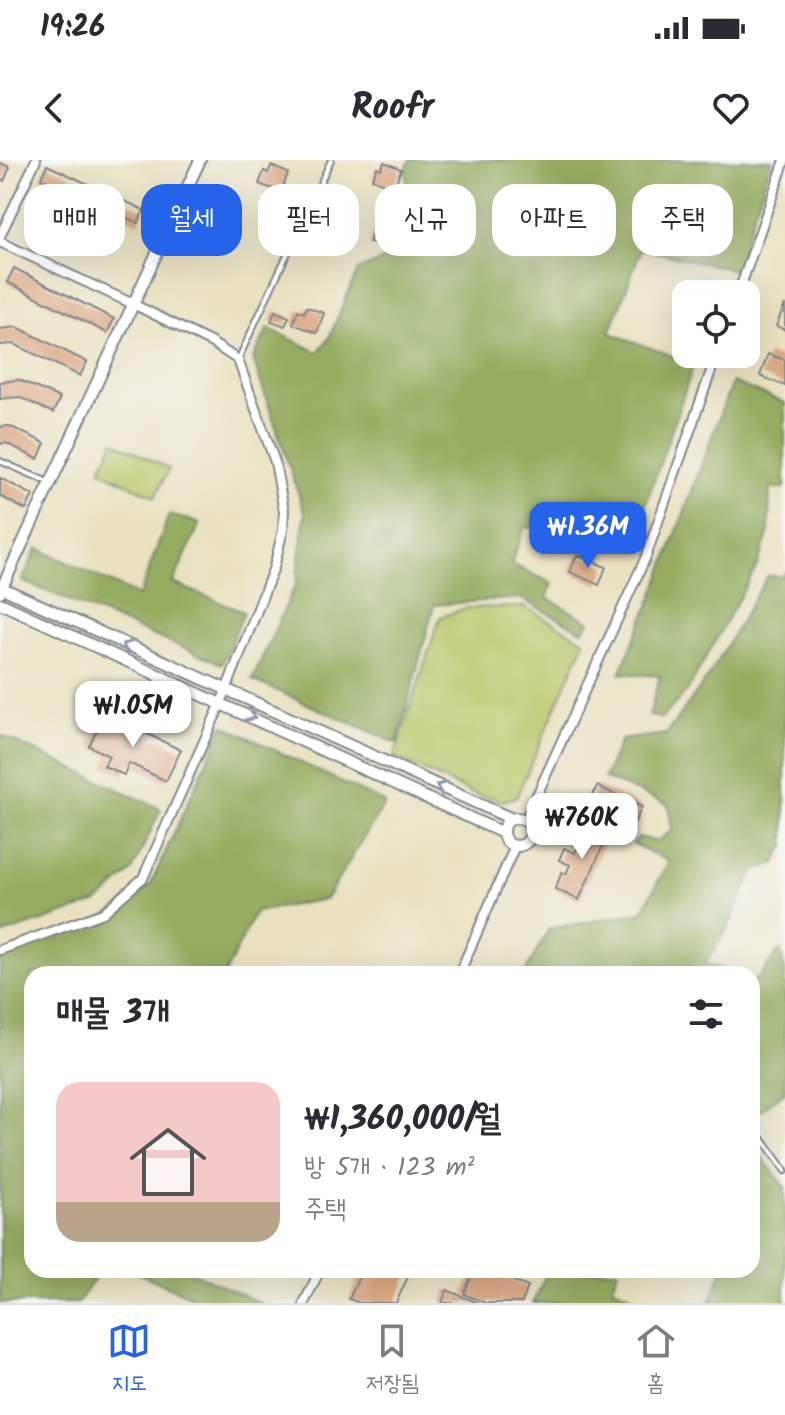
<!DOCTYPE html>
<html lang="ko">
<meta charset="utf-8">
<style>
body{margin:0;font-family:Kalam,"Poor Story",sans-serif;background:#f2f2f3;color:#2b2b33;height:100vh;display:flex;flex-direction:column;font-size:30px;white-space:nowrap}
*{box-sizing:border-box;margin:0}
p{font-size:26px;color:#7c7c81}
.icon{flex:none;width:44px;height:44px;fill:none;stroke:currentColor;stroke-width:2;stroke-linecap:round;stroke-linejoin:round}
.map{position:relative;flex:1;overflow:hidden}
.drawer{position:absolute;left:24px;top:806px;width:736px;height:312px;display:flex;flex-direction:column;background:#fff;border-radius:24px;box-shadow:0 8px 32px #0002}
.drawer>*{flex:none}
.top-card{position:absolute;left:24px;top:24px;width:738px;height:72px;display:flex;gap:16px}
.tools{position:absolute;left:672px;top:120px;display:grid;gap:16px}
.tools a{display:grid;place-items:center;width:88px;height:88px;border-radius:16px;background:#fff;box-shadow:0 8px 32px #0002;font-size:40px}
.price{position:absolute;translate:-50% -68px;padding:0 18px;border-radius:16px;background:#fff;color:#222;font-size:26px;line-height:52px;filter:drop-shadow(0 2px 4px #0008)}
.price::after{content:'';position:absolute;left:50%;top:48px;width:24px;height:18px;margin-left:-12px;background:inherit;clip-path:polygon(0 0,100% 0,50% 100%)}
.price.active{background:#2563eb;color:#fff}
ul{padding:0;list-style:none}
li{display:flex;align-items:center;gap:24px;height:200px;padding:0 32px}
li span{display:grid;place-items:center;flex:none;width:224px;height:160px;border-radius:24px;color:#555}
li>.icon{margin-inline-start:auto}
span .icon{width:96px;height:96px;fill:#fffc;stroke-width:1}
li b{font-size:34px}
h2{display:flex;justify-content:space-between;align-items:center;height:96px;padding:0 32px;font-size:34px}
.chip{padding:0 28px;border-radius:24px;background:#fff;box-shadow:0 8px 32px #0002;font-size:28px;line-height:72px}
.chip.active{background:#2563eb;color:#fff}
.status{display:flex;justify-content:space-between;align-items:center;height:56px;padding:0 40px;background:#fff;direction:ltr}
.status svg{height:22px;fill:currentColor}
header{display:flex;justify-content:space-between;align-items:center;height:104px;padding:0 32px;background:#fff;font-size:36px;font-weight:600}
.tabs{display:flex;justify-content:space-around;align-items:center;height:112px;border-top:2px solid #e1e1e2;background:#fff;font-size:22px;color:#7c7c81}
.tabs a{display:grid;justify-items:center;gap:4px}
.tabs .active{color:#2563eb}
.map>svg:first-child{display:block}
.green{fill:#bbc86a;stroke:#6b7c64;stroke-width:2}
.forest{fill:#94ac5e;stroke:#586e5e;stroke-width:2}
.building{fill:#dca883}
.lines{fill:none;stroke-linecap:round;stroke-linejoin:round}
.service-casing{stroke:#82888e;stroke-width:8}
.minor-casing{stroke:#82888e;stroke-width:12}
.tertiary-casing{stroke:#82888e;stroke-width:14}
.service{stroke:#fff;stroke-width:4}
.minor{stroke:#fff;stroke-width:8}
.tertiary{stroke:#fff;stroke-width:10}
.oneway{stroke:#8d97ae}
</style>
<div class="status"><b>19:26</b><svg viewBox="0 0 49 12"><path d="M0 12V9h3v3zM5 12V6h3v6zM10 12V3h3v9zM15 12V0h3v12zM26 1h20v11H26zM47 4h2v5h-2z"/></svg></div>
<header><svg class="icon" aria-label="back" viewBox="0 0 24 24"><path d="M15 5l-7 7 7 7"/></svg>Roofr<svg class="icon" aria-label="heart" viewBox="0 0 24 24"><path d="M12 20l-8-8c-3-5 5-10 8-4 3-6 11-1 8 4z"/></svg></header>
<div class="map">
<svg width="785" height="1143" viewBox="0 0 785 1143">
<rect width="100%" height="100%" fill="#f6f6f2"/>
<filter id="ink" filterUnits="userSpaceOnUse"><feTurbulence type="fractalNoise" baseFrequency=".0125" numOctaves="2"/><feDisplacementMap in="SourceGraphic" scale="16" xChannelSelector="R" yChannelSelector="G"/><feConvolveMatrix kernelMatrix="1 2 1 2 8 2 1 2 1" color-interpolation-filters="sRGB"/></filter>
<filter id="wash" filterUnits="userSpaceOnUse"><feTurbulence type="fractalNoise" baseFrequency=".006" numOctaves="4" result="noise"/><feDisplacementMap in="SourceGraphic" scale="32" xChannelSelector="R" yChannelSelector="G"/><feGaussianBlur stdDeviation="1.8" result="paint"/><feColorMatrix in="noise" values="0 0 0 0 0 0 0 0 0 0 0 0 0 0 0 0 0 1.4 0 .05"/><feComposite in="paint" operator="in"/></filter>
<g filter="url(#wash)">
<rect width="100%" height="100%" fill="#e9e1bf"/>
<g class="green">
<path d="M114,281L169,309L155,337L100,310Z"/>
<path d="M525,447L585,481L517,636L504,641L474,634L394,597L440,457L467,448Z"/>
</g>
<g class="forest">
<path d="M410,0H772L735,110L641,89L610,173L694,204L633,382L525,367L511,404L552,423L547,438L590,462L582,471L520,438L434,445L397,583L252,520L296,424L305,353L253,199L268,168L318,192L328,180L358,110L410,90L406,10Z"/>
<path d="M732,222L785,243V328H770L769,371L757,406L687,531L662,558L649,556L660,516L620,513L654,434Z"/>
<path d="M169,355L200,363L173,423L244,452L222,504L22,421L37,388L139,436Z"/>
<path d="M785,412V685L775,703L753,712L727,770L705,803L738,814H524L549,769L642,752L669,701L633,684L639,677L657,682L672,670L668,644L604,618L621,580L666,574L710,514L768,415L783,417Z"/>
<path d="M223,565L385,643L326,739L255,752L225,814H32V1110H101L78,1143H0V798L95,763L150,726Z"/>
<path d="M0,575L161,649L132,711L98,742L0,775Z"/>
<path d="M780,789L785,810V932L755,955L752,954V819L757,820Z"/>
<path d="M756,990L785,1027V1143H709L723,1110H752V1006Z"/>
<path d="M131,1110H187L261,1143H206Z"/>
<path d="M548,1110H618L612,1127L635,1137L632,1143H533Z"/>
</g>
<g id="blocks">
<g class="building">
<path d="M384,2L401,9L394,28L372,19L377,7L381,9Z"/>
<path d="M0,3L10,7L4,21L0,19Z"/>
<path d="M47,5L144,50L138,63L41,18Z"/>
<path d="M271,6L288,13L281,32L259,24L264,11L268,13Z"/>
<path d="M380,65L398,72L390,91L369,82L374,70L378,71Z"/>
<path d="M14,108L114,159L107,173L7,122Z"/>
<path d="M785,144V170L776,166Z"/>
<path d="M307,147L324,153L317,173L293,164L298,150L304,153Z"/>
<path d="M275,151L289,157L285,166L271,161Z"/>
<path d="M17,167L87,202L80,216L14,184L0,185V169Z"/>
<path d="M768,194L785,200V226L760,216Z"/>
<path d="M19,220L60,238L53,253L19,237L0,239V222Z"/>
<path d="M9,266L45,283L38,299L6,283L0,284V267Z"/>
<path d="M0,318L33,335L26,350L0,336Z"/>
<path d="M577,395L606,407L599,425L570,412Z"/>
<path d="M105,554L181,590L166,621L129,603L124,615L104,606L109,596L89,586Z"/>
<path d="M597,626L642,647L631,670L586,650Z"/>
<path d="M585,661L609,672L579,740L555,729L562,712L566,714L570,705L559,700L564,688L575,693L582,679L578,677Z"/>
<path d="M362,1110H411L396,1143H359L349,1139Z"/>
<path d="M474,1110H486L528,1127L522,1143H485L464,1134Z"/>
<path d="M447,1130L478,1143H442Z"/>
</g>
</g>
</g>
<g filter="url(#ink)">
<use href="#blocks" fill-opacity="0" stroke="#82888e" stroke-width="2"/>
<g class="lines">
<g class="service-casing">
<g id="service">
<path d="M238,200L331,0"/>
<path d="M0,301L48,322"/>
<path d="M142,556L158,517"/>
<path d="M752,964L785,1011"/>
</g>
</g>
<g class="minor-casing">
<g id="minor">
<path d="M0,76L36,0"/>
<path d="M0,82L133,144L212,183L238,200L275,302L284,351L283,370L274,407L221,543L143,718L103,753L0,790"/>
<path d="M738,134L785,0"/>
<path d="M525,661L645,399L717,194"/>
<path d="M459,814L515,686"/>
<path d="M304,1143L320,1110"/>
</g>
</g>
<g class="tertiary-casing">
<g id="tertiary">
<path d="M0,427L512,659"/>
<path d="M0,432L200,0"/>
<path d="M0,443L503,673"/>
<circle cx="517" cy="672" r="14"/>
</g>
</g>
<use href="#service" class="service"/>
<use href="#minor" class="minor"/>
<use href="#tertiary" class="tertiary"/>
</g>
<defs><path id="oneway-chevron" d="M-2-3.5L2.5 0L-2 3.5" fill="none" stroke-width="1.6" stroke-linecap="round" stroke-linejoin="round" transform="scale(2)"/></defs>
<g class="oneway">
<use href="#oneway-chevron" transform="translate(127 486) rotate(-156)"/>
<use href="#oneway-chevron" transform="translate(250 556) rotate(25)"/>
<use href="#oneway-chevron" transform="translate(441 627) rotate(-156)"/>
</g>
</g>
</svg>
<div class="tools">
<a><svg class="icon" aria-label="locate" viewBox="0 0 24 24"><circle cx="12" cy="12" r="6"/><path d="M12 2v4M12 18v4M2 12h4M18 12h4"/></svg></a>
</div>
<b class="price active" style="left:588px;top:410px">₩1.36M</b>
<b class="price" style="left:133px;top:589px">₩1.05M</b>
<b class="price" style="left:582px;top:701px">₩760K</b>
<div class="top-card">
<a class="chip">매매</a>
<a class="chip active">월세</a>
<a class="chip">필터</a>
<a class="chip">신규</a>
<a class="chip">아파트</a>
<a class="chip">주택</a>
</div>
<section class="drawer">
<h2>매물 3개<svg class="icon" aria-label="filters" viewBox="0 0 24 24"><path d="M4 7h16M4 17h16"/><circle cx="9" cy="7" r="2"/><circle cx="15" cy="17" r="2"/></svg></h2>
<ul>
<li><span style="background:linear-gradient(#f6c9c9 75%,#b9a48a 0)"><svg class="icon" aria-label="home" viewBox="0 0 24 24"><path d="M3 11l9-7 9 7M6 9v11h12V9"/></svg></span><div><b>₩1,360,000/월</b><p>방 5개 · 123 m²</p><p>주택</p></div></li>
</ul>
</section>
</div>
<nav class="tabs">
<a class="active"><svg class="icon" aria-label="map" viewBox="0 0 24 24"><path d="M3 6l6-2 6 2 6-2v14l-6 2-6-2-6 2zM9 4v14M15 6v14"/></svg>지도</a>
<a><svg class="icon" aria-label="saved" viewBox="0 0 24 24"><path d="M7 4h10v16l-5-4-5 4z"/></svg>저장됨</a>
<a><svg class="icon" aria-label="home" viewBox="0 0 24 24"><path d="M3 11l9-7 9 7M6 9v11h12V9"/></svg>홈</a>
</nav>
